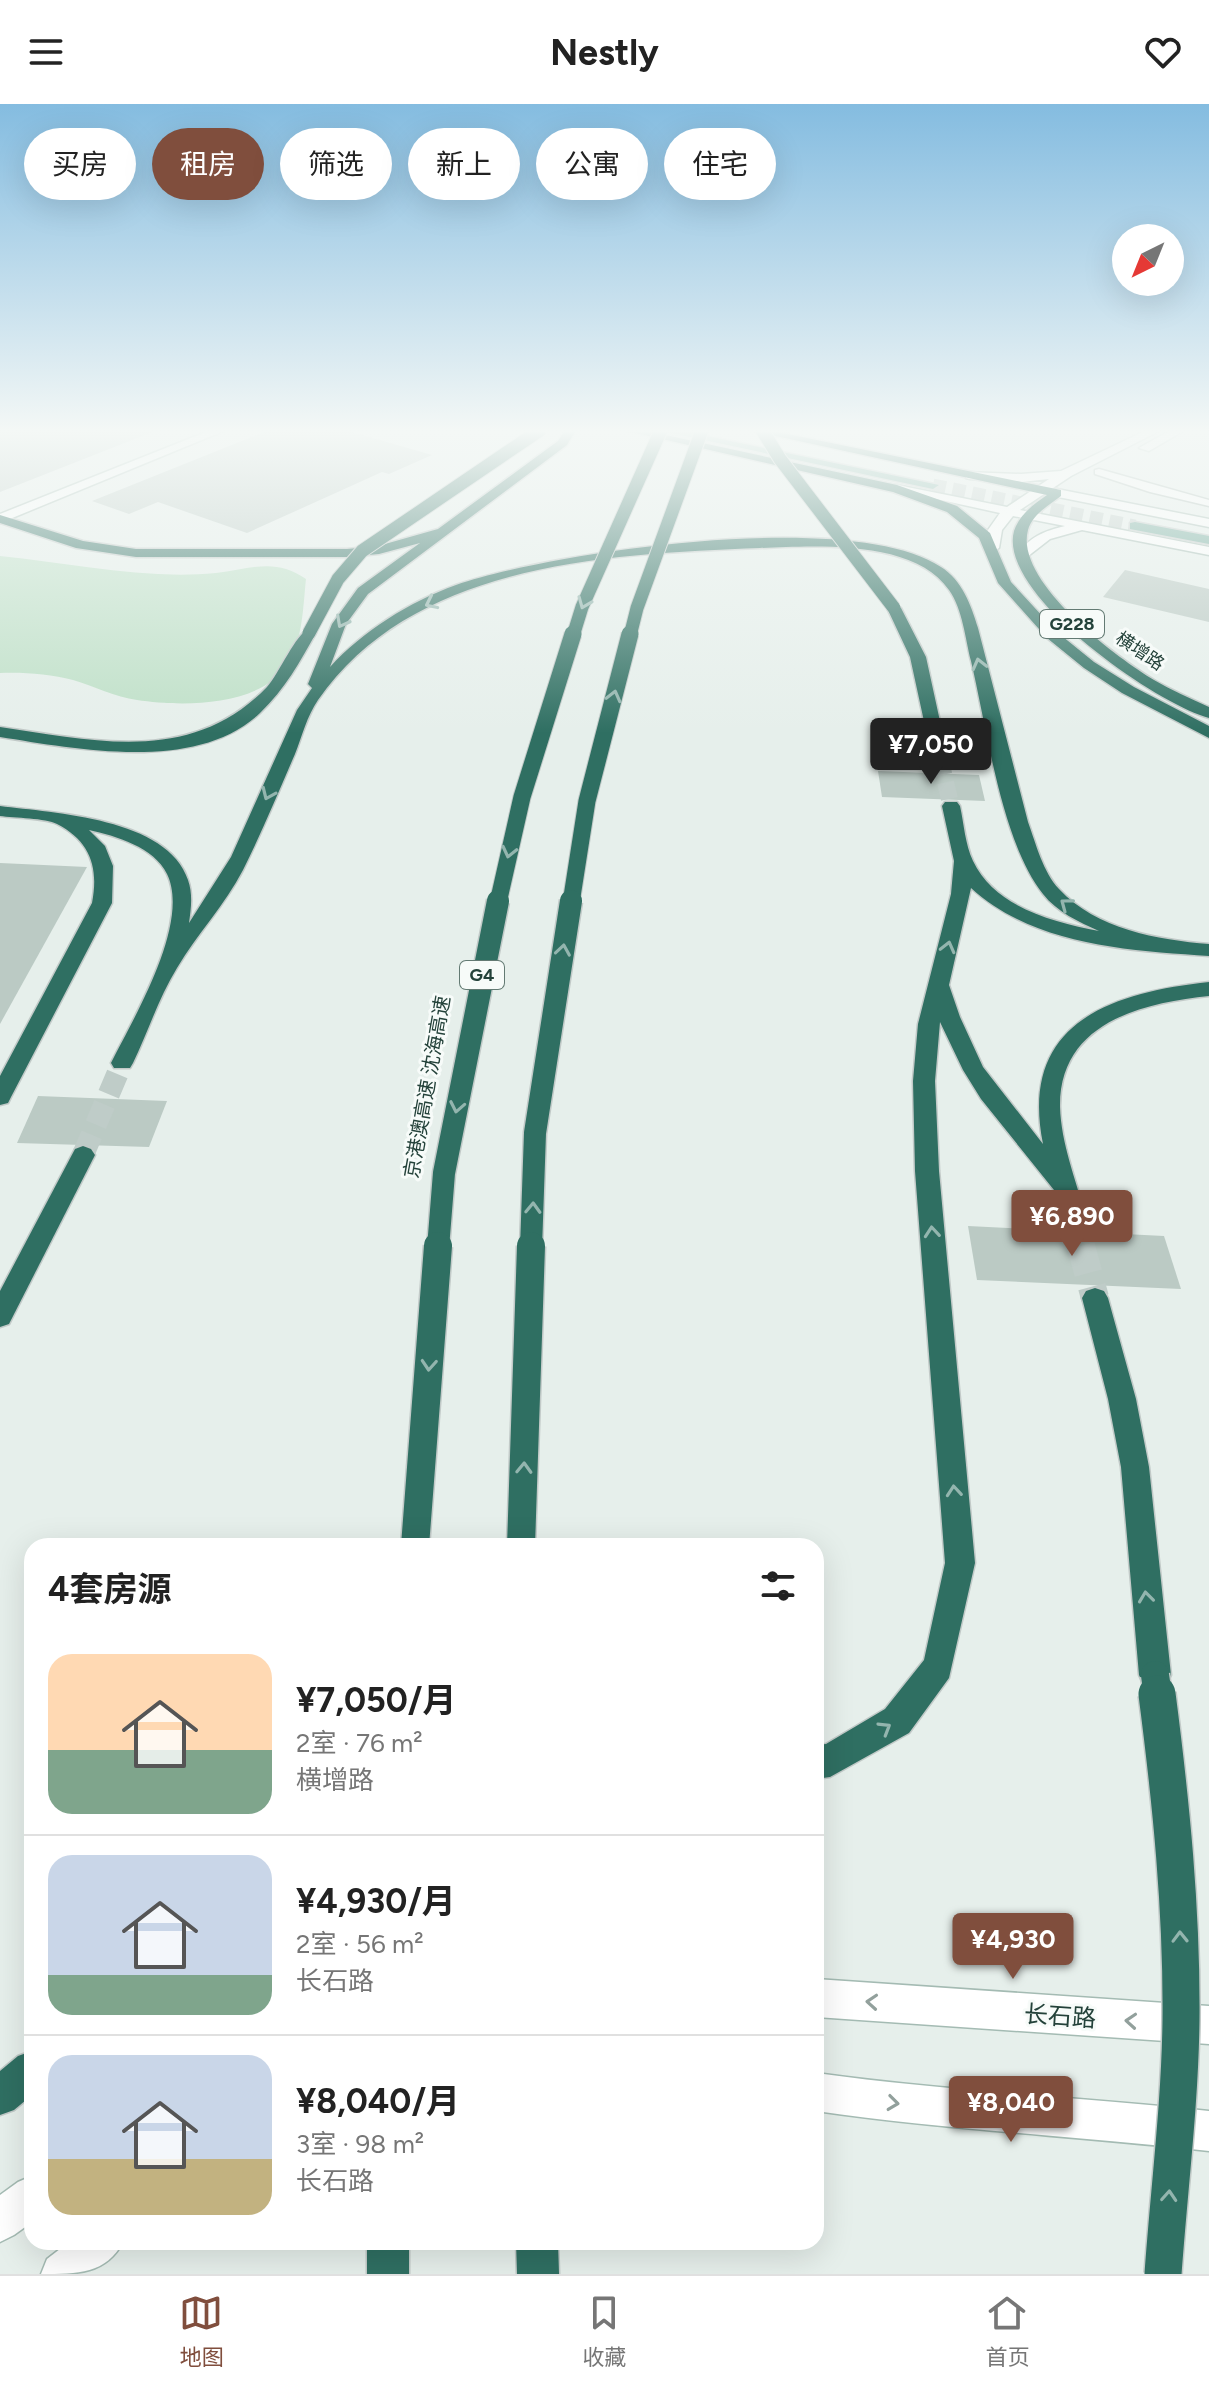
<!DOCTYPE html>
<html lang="zh">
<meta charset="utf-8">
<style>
body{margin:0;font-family:Figtree,"Noto Sans SC",sans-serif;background:#f6f6f6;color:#222;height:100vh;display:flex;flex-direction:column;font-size:30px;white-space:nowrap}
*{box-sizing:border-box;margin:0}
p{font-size:26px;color:#767676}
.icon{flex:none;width:44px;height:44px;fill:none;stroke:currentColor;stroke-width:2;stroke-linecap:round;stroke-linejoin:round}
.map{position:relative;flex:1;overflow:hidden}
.side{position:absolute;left:24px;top:1434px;width:800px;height:712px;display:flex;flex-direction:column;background:#fff;border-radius:24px;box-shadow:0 8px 32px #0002}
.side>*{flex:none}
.hud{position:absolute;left:24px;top:24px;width:800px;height:72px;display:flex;gap:16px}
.needle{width:52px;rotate:223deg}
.tools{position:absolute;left:1112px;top:120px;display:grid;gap:16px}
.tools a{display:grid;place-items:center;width:72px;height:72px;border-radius:50%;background:#fff;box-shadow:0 8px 32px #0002;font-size:40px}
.price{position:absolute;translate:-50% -68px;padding:0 18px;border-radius:8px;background:#804e3d;color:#fff;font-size:26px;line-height:52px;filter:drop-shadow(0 2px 4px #0008)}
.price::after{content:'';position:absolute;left:50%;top:48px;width:24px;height:18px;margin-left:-12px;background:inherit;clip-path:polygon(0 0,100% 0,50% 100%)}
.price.current{background:#222;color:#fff}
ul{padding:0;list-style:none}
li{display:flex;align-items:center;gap:24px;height:200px;padding:0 24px}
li+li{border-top:2px solid #e0e0e0}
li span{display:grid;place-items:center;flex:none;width:224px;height:160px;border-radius:24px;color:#555}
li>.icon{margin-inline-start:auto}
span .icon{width:96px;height:96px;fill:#fffc;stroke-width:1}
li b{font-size:34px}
h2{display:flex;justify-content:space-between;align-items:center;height:96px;padding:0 24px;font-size:34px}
.pill{padding:0 28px;border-radius:36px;background:#fff;box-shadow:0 8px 32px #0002;font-size:28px;line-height:72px}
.pill.current{background:#804e3d;color:#fff}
header{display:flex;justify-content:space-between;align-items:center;height:104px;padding:0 24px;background:#fff;font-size:36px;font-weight:700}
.tabs{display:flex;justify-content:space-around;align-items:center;height:112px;border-top:2px solid #e0e0e0;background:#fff;font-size:22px;color:#767676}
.tabs a{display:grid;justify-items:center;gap:4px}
.tabs .current{color:#804e3d}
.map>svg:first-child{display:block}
.green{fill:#bfe0c8}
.building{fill:#bbcac4}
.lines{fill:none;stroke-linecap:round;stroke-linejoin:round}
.primary-tunnel{stroke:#bfccc8;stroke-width:13;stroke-dasharray:13 7;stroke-linecap:butt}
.highway-tunnel-far2{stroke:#bfccc8;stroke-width:17;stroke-dasharray:17 8;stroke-linecap:butt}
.highway-tunnel-far1{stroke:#bfccc8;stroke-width:22;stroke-dasharray:22 11;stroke-linecap:butt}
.highway-tunnel{stroke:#bfccc8;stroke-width:28;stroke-dasharray:28 14;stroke-linecap:butt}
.street-casing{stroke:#a8b8b2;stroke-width:3}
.secondary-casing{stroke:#a4bbb3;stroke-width:3}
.primary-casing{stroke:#c2cac8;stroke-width:3}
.highway-casing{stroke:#c2cac8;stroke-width:3}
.street{fill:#fff;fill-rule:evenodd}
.secondary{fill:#fff;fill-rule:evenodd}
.primary{fill:#6aa596;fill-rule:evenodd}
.highway{fill:#2f6f62;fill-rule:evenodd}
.highway-bridge-far4-casing{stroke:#c2cac8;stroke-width:15;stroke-linecap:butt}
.highway-bridge-far3-casing{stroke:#c2cac8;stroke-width:19;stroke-linecap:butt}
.highway-bridge-far2-casing{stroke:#c2cac8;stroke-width:25;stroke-linecap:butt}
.highway-bridge-far1-casing{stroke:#c2cac8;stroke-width:31;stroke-linecap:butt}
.highway-bridge-casing{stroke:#c2cac8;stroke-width:40;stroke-linecap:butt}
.highway-bridge-far4{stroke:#2f6f62;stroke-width:13}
.highway-bridge-far3{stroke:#2f6f62;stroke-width:17}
.highway-bridge-far2{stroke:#2f6f62;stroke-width:22}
.highway-bridge-far1{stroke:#2f6f62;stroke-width:28}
.highway-bridge{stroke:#2f6f62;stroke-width:37}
.oneway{stroke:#93b5ae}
.oneway2{stroke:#92a09c}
.labels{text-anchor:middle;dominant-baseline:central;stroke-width:6;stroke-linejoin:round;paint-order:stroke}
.shield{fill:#f7fbf9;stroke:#637a73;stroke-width:2}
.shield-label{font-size:18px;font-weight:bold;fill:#24423a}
.far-street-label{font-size:18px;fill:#24423a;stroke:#f7fbf9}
.street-label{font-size:20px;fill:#24423a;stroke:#f7fbf9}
.near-street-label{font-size:24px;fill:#24423a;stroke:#f7fbf9}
</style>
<header><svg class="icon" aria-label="menu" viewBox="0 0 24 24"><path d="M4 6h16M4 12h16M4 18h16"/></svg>Nestly<svg class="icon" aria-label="heart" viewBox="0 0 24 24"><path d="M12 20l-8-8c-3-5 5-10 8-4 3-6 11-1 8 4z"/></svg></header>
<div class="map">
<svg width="1209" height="2170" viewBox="0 0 1209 2170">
<rect width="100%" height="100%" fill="#e6efeb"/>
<path class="green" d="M0,452C72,459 144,476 216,469C251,465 275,453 306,475C303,503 303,533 289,558C263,603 183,603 137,596C115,593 94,582 73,576C50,570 23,568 0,569Z"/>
<g class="building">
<path d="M0,326H155V327L0,388Z"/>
<path d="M269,326H345L432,351L389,370L382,368L247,429L158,398L129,410L92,397Z"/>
<path d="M1125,466L1209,485V518L1103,493Z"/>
<path d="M878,667L979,671L985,697L882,693Z"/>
<path d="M0,759L87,763L0,920Z"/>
<path d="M38,992L167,997L149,1043L17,1039Z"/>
<path d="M968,1122L1164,1132L1181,1185L977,1176Z"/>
</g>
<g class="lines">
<path class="primary-tunnel" d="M933,381L1135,422"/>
<path class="highway-tunnel-far2" d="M940,654L951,702"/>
<g class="highway-tunnel-far1">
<path d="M83,1051L122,959"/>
<path d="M1073,1110L1082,1144"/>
</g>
<path class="highway-tunnel" d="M1081,1142L1095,1194"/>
<g class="street-casing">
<path id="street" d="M1099,365L1209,396V402L1150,388L1095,370V366Z"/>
</g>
<g class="secondary-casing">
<g id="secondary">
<path d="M211,326H226L0,419V410Z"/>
<path d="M1147,326H1161L1071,372L1020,406L1209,443V451L1082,426L1050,435L1023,456L1016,452C1029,433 1044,427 1065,422L1013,412L1002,426L999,444L992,448L985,444L988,426L1000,409L891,385L897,381L1007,403L1049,375L1021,378L970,375L966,374V368L1021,370L1061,367Z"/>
<path d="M1171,326H1185L1149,347L1139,344Z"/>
<path d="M1057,385L1209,415V423L1053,392L1051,389Z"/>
<path d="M816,1875L1209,1902V1940L816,1913Z"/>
<path d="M816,1969C946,1987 1078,1993 1209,2007V2047C1078,2032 946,2026 816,2007Z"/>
<path d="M32,2072V2118L14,2131L0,2138V2091L18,2078Z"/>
<path d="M69,2138H123C106,2170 78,2170 41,2170L47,2155Z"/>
</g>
</g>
<g class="primary-casing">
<g id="primary">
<path d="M657,326H678L939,381L933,385Z"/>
<path d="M1135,418L1209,432V440L1130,425V419Z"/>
</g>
</g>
<g class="highway-casing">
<g id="highway">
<path d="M565,326H576L567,341L368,490L346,520L330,563C363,527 409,498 456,481C555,447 853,404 941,463C962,476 971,501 978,524L1028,718C1036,740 1043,768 1059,785C1096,825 1158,836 1209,840V852C1129,847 1033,841 971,784L949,881L960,913L983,963L1043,1040C1019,920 1108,889 1209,878V892C1141,899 1059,919 1060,1003C1061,1039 1076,1076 1085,1110L1082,1117L1073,1119L1064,1117L1054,1086L981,995L963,966L940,918L935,977L939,1067L975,1459L949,1574L909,1629L830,1673L816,1675V1641L826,1640L885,1605L924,1556L945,1459L915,1067L913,977L918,920L951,790L954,757L942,702L945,698H957L960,702C964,720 965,740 973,757C995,803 1052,818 1099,827C1079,818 1057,808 1043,790C1001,737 987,624 971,557C965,534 963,506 949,486C914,435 815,442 760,444C609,450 414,458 318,596C307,612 302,632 295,650C278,689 262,728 243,766C225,801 197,830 177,864C159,893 148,928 133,959L130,964H114L111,959C133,915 191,819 167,770C154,743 116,732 89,726L105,742L113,762L112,799L11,993L8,999L0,1001V972L92,799C99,763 90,737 57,720C46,714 14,714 0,712V702C54,709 168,714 188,776C193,790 191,805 189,819L231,753L297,606L312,584L308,580L332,520L358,484L420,439L379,450L347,453H136L76,444L0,419V411L83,437L136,445H347L378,442L438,425L558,337Z"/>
<path d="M623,326H642L897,381L957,402L990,429L1011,478L1057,528L1094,558L1134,583L1209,622V634L1122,589L1084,564L1047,534L998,479L979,434L947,408L893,388Z"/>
<path d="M748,326H768L1061,386V392C1049,401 1032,411 1028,426C1014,477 1116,553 1154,576C1171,586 1190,594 1209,603V614C1156,600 997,490 1014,427C1019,411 1034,400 1047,391Z"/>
<path d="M894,500L901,504L926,553L948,654L946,658L940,659L932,654L910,553L887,504Z"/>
<path d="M309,525L316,529C300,558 285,585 260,609C197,669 77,645 0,633V623C96,637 192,661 267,583C279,570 296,529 309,525Z"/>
<path d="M83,1042L91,1045L95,1051L9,1220L0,1223V1187L75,1045Z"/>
<path d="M1095,1184L1104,1187L1108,1194L1136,1295L1149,1363L1171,1571L1166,1582L1155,1587L1144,1582L1139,1571L1121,1363L1108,1295L1082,1194L1086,1187Z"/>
<path d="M32,1947V1991L14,2006L0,2011V1967L18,1952Z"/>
<rect x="367" y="2138" width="42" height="32"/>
<path d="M516,2138H558L559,2170H517Z"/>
</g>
</g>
<use href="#street" class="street"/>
<use href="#secondary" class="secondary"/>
<use href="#primary" class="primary"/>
<use href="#highway" class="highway"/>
<g class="highway-bridge-far4-casing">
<g id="highway-bridge-far4">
<path d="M762,326L780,355L894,504"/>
<path d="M309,529L338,475L362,447L540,326"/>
<path d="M573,532L582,503L661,326"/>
<path d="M630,532L637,504L702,326"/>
</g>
</g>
<g class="highway-bridge-far3-casing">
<g id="highway-bridge-far3">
<path d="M498,799L522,693L573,530"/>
<path d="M571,799L587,697L630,530"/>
</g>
</g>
<g class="highway-bridge-far2-casing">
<g id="highway-bridge-far2">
<path d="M438,1144L444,1069L498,797"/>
<path d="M531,1144L535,1029L571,797"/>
</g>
</g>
<g class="highway-bridge-far1-casing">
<g id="highway-bridge-far1">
<path d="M415,1442L438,1142"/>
<path d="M521,1442L531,1142"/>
<path d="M1155,1571L1158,1592"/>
</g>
</g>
<g class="highway-bridge-casing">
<path id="highway-bridge" d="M1157,1590C1171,1698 1182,1806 1181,1916C1180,2000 1169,2086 1163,2170"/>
</g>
<use href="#highway-bridge-far4" class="highway-bridge-far4"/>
<use href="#highway-bridge-far3" class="highway-bridge-far3"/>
<use href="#highway-bridge-far2" class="highway-bridge-far2"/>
<use href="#highway-bridge-far1" class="highway-bridge-far1"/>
<use href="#highway-bridge" class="highway-bridge"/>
</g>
<defs><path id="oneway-chevron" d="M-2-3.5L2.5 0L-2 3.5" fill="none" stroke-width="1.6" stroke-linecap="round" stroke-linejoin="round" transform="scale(2)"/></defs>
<g class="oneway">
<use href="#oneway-chevron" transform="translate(431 499) rotate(154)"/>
<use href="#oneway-chevron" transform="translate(584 499) rotate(112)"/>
<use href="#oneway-chevron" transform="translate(342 518) rotate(118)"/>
<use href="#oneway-chevron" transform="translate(979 560) rotate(-104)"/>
<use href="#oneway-chevron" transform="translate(614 592) rotate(-76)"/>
<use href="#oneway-chevron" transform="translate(268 690) rotate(114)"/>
<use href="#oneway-chevron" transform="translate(509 748) rotate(103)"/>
<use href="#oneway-chevron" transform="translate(1066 800) rotate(-143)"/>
<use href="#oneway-chevron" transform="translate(948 843) rotate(-76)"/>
<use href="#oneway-chevron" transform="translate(563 846) rotate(-81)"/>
<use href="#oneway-chevron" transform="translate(457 1003) rotate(101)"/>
<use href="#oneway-chevron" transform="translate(533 1104) rotate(-88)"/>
<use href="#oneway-chevron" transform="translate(932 1128) rotate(-95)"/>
<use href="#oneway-chevron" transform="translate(429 1261) rotate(94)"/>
<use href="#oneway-chevron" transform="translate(524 1364) rotate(-88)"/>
<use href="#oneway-chevron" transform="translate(954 1387) rotate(-95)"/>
<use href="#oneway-chevron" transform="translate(1146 1493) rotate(-97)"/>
<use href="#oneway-chevron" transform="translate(885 1624) rotate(-31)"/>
<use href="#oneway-chevron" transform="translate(1180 1833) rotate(-91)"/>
<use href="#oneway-chevron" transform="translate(1169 2092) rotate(-86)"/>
</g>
<g class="oneway2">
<use href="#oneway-chevron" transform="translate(872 1898) rotate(-176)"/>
<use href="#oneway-chevron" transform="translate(1131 1917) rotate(-176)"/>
<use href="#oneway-chevron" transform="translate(893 1999) rotate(7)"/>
</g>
<linearGradient id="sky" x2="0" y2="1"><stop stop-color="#84bce0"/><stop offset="0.52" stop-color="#f4f8f6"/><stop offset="1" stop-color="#f4f8f6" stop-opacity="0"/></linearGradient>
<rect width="1209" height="629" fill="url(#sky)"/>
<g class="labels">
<g class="shield">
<rect x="1040" y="506" width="64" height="28" rx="6"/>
<rect x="460" y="857" width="44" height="28" rx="6"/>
</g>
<g class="shield-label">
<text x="1072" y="520">G228</text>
<text x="482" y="871">G4</text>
</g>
<g class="far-street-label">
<text transform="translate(1140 547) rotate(34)">横增路</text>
</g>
<g class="street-label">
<text transform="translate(427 983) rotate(-80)">京港澳高速 沈海高速</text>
</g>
<g class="near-street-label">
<text transform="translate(1060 1912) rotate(4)">长石路</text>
</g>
</g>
</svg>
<div class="tools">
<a><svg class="needle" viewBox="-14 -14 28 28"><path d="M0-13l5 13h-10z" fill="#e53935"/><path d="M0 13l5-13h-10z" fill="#767676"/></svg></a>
</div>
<b class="price current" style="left:931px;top:682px">¥7,050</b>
<b class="price" style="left:1072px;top:1154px">¥6,890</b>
<b class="price" style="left:1013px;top:1877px">¥4,930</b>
<b class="price" style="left:1011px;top:2040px">¥8,040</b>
<div class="hud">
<a class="pill">买房</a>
<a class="pill current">租房</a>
<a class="pill">筛选</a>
<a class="pill">新上</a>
<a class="pill">公寓</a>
<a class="pill">住宅</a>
</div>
<section class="side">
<h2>4套房源<svg class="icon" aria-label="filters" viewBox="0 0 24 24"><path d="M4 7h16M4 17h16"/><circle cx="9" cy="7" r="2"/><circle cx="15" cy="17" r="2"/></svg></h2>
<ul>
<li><span style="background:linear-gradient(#ffd9b3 60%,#7fa58c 0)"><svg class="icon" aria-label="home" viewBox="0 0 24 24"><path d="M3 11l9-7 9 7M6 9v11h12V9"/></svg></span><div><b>¥7,050/月</b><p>2室 · 76 m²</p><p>横增路</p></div></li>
<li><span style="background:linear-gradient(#c9d6e8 75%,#7fa58c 0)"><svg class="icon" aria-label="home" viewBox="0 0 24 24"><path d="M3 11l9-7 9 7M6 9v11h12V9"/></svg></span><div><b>¥4,930/月</b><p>2室 · 56 m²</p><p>长石路</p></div></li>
<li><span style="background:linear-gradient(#c9d6e8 65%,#c2b280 0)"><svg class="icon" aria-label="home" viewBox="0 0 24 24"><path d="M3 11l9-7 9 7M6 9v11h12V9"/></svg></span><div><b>¥8,040/月</b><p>3室 · 98 m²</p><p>长石路</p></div></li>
</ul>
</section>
</div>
<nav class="tabs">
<a class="current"><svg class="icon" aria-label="map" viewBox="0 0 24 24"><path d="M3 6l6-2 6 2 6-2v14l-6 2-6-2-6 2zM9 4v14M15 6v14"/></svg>地图</a>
<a><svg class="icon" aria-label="saved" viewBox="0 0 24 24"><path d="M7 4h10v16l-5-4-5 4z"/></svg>收藏</a>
<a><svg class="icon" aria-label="home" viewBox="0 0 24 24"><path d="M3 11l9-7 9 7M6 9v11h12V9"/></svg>首页</a>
</nav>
